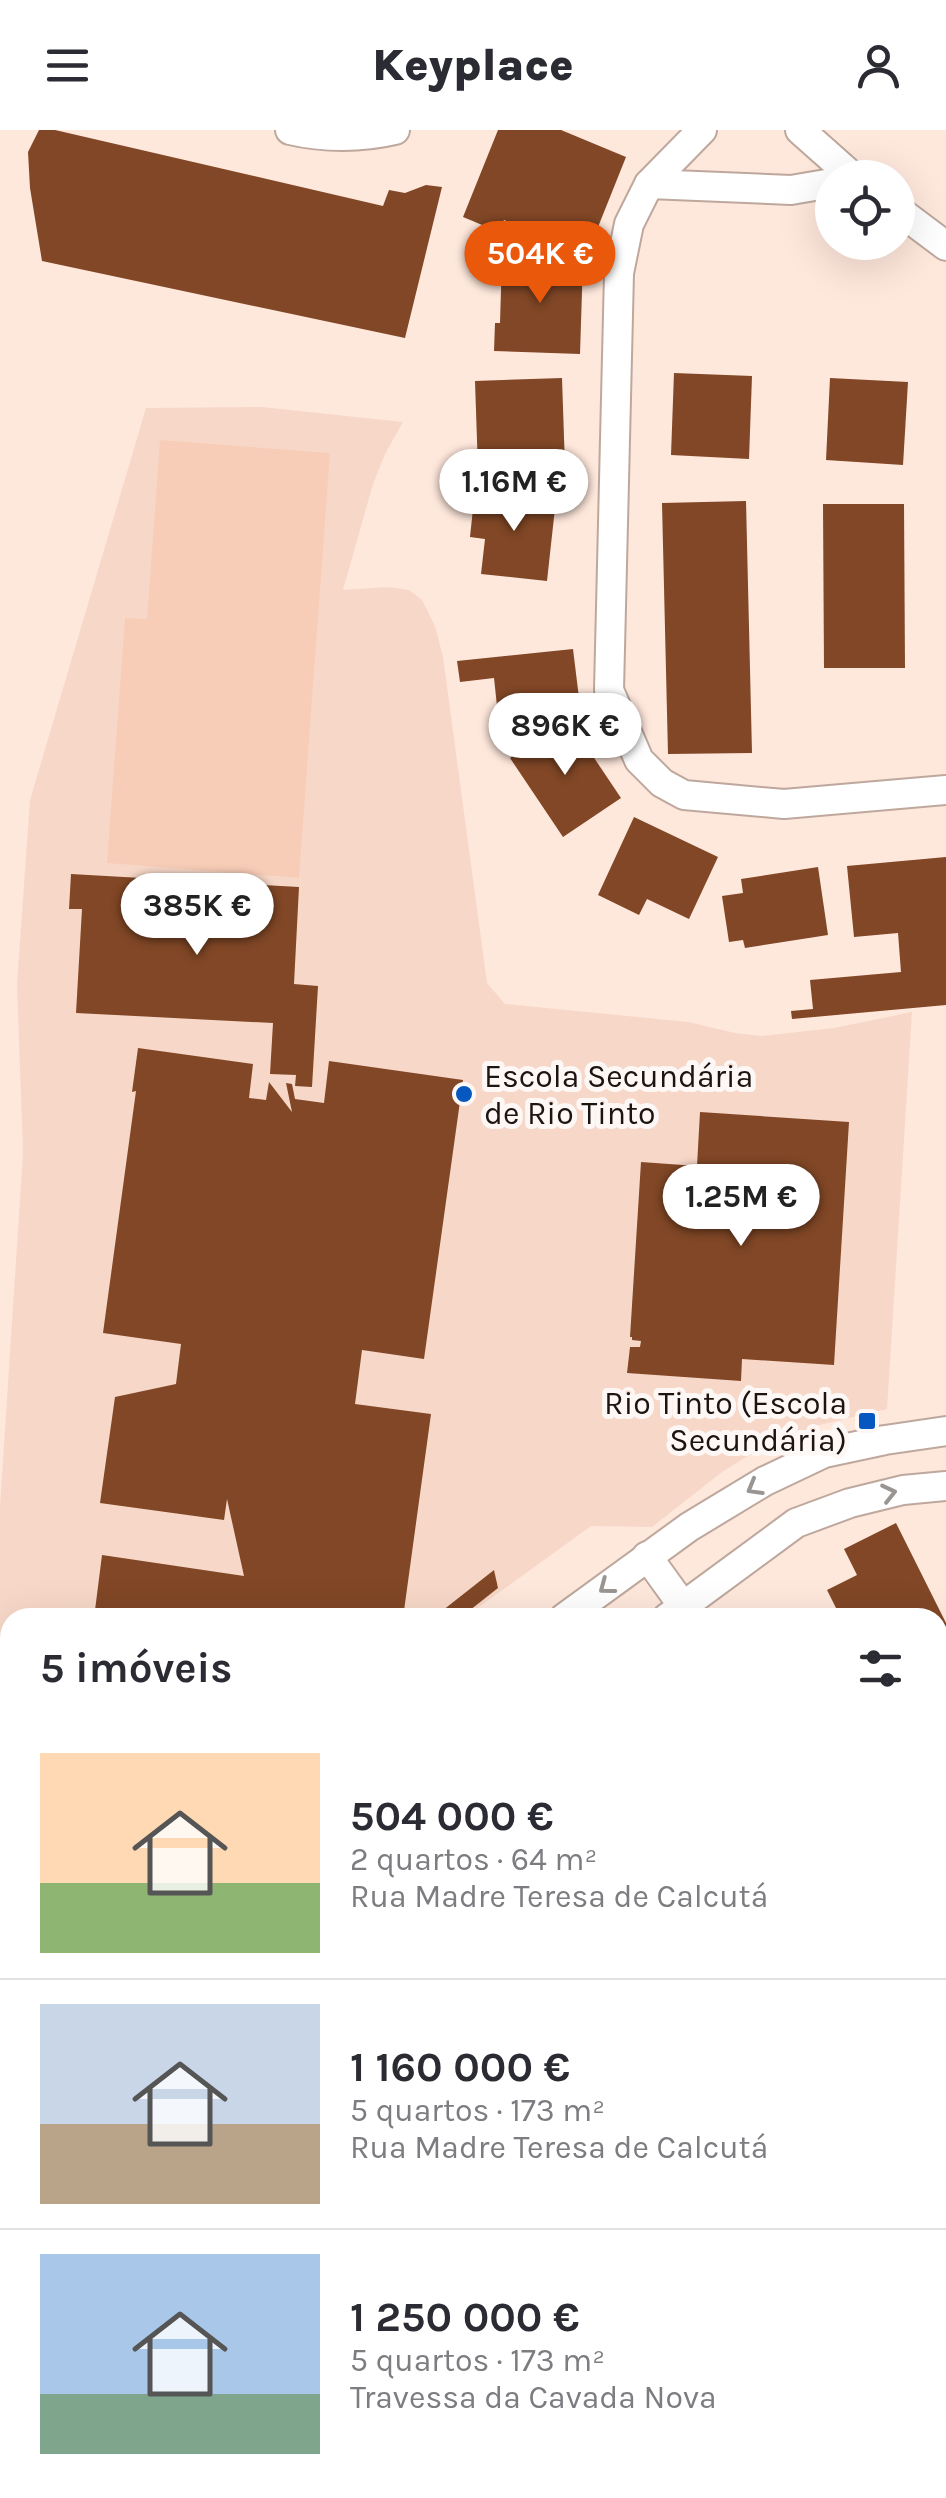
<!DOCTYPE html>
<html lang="pt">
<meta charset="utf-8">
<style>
body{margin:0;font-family:Karla,sans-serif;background:#f7f7f7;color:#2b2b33;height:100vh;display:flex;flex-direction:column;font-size:38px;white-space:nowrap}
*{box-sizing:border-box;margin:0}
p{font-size:32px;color:#7c7c81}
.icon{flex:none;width:55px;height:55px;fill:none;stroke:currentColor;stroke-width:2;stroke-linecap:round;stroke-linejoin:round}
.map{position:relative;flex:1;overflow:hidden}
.side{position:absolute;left:0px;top:1478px;width:948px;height:892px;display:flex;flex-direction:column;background:#fff;border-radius:30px 30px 0 0;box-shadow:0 10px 40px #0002}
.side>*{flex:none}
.buttons{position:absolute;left:815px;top:30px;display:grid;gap:20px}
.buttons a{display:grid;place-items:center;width:100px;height:100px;border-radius:50%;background:#fff;box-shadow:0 10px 40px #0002;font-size:50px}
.price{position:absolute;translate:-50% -85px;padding:0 22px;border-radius:35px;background:#fff;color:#222;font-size:32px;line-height:65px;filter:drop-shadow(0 2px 5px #0008)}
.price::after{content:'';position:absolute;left:50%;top:60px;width:30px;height:22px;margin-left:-15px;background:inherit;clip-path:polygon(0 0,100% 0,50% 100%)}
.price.selected{background:#ea580c;color:#fff}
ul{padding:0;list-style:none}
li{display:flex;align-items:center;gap:30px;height:250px;padding:0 40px}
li+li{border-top:2px solid #e1e1e2}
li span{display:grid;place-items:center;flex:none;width:280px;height:200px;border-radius:0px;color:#555}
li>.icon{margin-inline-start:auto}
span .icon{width:120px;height:120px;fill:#fffc;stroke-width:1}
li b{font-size:42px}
h2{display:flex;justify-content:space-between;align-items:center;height:120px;padding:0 40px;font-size:42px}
header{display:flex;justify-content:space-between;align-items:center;height:130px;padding:0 40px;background:#fff;font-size:45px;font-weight:800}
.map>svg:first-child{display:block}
.built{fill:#f7d8c8}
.green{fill:#f8cdb7}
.building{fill:#814726}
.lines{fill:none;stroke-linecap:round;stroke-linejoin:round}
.street-casing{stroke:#bea89d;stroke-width:32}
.street{stroke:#fff;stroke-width:28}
.oneway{stroke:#989593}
.poi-dot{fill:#0757c1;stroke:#fdf8f6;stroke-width:4}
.labels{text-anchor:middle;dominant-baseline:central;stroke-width:10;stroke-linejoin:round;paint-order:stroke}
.poi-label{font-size:32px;fill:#1b1410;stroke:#fdf8f6;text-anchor:start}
</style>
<header><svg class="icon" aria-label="menu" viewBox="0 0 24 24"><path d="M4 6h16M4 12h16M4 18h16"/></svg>Keyplace<svg class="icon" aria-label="person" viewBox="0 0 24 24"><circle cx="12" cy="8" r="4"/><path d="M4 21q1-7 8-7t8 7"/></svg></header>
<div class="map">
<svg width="946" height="2368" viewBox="0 0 946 2368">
<rect width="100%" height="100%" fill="#fee7db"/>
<path class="built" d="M262,277L403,292L385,324L373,354L343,460L388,457L409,460L422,470L435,496L443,527L487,853L505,874L688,892L735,903L761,906L834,898L912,882L887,1279L815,1296L746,1327L722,1342L652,1397L591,1396L465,1487L10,1488V1736H0V1377L23,1023L17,854L30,670L146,278Z"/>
<path class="green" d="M160,310L330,323L299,748L107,733L125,488L147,489Z"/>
<g class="building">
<path d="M39,0H55L383,76L389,60L405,63L426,55L442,57L405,208L42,131L30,58L28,22Z"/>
<path d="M498,0H561L626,27L592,112L577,106L572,118L504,90L488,129L475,125L487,97L463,87Z"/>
<path d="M502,127L583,130L580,224L494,221L495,193H500Z"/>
<path d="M674,243L752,246L749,329L671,325Z"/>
<path d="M562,248L565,337L478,340L475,251Z"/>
<path d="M830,248L908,252L903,335L826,330Z"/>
<path d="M475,360L556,369L547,451L481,444L485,409L470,407Z"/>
<path d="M746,371L752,623L668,624L662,373Z"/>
<path d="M823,374H904L905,538H824Z"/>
<path d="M573,519L579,568L497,576L494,548L460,552L457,531Z"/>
<path d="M568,589L621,668L563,707L510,628Z"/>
<path d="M634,687L718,727L689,789L647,769L639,785L598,765Z"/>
<path d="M946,727V875L792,889L791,881L813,879L810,850L901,842L898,803L854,807L847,736Z"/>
<path d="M818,737L828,805L745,818L743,810L729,812L722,766L743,763L741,749Z"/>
<path d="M71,744L299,757L294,854L318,856L312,957L295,956L296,945L270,944L273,893L76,883L82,779H69Z"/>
<path d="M138,918L253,934L249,968L266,970L269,952L292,982L286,953L292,954L295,969L324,973L329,931L463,950L424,1229L362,1220L355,1274L431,1284L403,1488H94L102,1425L244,1446L227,1369L224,1390L100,1373L115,1267L176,1254L181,1214L103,1203L136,961L132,962Z"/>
<path d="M700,982L849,992L834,1235L742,1229L741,1251L627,1243L630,1217H640L641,1211L632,1210V1207H630L641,1032L697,1036Z"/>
<path d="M896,1393L946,1493V1567L938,1571V1488H841L827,1460L857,1445L844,1419Z"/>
<path d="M494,1440L498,1458L460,1488H433Z"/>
<path d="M946,1875V1959L938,1962V1879Z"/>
<path d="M938,2116L946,2120V2336H938Z"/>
<path d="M730,2360H839L835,2368H747Z"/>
<path d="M866,2360H895L911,2368H862Z"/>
</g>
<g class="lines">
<g class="street-casing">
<g id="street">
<path d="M290,0C324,8 362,8 395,0"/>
<path d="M702,0L649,54L629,94L619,143L609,560L639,630L662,653L684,665L784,674L946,660"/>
<path d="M800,0L854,48"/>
<path d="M649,54L791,60L832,53"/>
<path d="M898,80L946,116"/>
<path d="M647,1426L683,1476"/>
<path d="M564,1488L689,1397L765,1351L824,1323L885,1310L946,1301"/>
<path d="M667,1488L796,1393L850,1373L903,1360L946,1356"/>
<path d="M938,1584L946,1581"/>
<path d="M0,1817L10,1828"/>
<path d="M0,2080L10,2265"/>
<path d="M938,2082L946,2085"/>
<path d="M15,2360L16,2368"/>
<path d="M937,2360L946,2365"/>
</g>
</g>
<use href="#street" class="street"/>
</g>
<defs><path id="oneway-chevron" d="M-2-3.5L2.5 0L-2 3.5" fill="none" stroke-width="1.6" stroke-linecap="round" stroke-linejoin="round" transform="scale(2.5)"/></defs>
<g class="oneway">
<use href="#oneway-chevron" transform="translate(754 1358) rotate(150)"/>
<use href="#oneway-chevron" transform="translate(889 1363) rotate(-13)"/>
<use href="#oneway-chevron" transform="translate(606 1457) rotate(143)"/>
</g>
<g class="poi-dot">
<circle cx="464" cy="964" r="10"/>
<rect x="857" y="1281" width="20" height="20" rx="5"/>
</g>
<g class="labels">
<g class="poi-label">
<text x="484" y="946">Escola Secundária<tspan x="484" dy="37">de Rio Tinto</tspan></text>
<text x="847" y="1273" text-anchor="end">Rio Tinto (Escola<tspan x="847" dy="37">Secundária)</tspan></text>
</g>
</g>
</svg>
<div class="buttons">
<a><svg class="icon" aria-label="locate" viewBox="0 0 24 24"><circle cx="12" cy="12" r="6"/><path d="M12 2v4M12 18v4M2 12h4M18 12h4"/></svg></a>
</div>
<b class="price selected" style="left:540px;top:176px">504K €</b>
<b class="price" style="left:514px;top:404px">1.16M €</b>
<b class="price" style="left:565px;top:648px">896K €</b>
<b class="price" style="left:197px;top:828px">385K €</b>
<b class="price" style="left:741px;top:1119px">1.25M €</b>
<section class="side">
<h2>5 imóveis<svg class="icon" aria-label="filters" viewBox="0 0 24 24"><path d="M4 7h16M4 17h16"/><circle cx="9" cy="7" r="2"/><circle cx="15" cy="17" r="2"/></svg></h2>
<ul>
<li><span style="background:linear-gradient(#ffd9b3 65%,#8fb573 0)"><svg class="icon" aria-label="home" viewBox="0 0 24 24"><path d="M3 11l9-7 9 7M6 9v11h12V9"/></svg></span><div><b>504 000 €</b><p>2 quartos · 64 m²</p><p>Rua Madre Teresa de Calcutá</p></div></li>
<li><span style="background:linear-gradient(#c9d6e8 60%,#b9a48a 0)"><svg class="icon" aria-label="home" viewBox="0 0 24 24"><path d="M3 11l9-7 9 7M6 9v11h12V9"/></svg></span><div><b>1 160 000 €</b><p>5 quartos · 173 m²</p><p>Rua Madre Teresa de Calcutá</p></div></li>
<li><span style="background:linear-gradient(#a9c7e8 70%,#7fa58c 0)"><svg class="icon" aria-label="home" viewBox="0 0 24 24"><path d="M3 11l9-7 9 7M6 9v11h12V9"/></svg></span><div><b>1 250 000 €</b><p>5 quartos · 173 m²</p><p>Travessa da Cavada Nova</p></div></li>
</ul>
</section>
</div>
